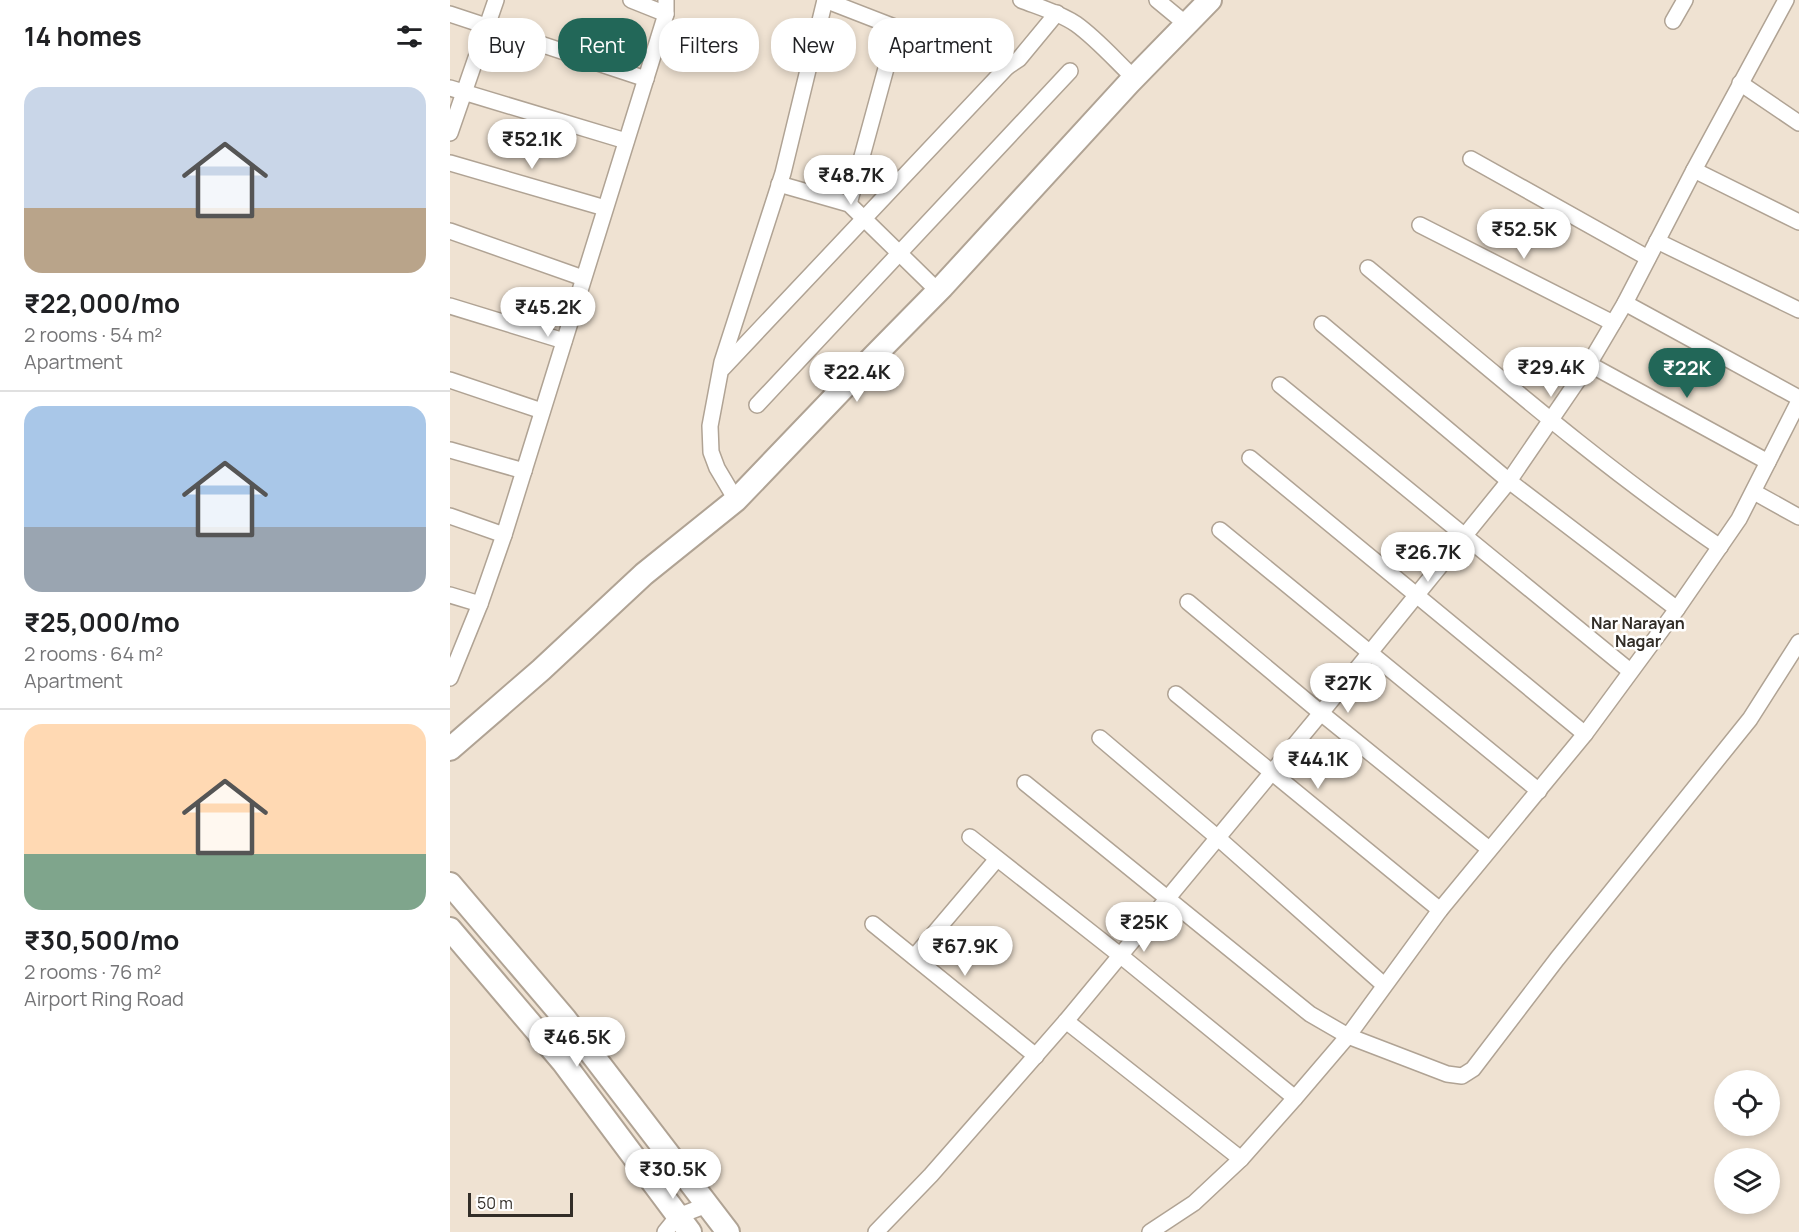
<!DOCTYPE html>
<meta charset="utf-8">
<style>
body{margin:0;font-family:Manrope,sans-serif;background:#f2f2f2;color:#202124;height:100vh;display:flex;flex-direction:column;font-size:22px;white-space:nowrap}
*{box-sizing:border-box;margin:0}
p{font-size:20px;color:#757577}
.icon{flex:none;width:33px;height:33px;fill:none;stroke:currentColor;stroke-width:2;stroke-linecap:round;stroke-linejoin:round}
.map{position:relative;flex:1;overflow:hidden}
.panel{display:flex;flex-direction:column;background:#fff;width:450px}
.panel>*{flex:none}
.banner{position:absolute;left:18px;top:18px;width:570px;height:54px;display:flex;gap:12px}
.controls{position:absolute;left:1264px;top:1070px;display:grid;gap:12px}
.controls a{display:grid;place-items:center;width:66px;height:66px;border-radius:50%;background:#fff;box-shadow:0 3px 9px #0003;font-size:30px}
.scale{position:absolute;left:18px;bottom:15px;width:105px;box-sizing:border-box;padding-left:6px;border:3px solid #322d27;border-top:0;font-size:16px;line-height:21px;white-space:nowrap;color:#322d27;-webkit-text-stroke:4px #fff;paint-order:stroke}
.price{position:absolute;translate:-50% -51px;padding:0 14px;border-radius:21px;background:#fff;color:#222;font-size:20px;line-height:39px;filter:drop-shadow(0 2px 3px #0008)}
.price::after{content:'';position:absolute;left:50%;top:36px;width:18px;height:14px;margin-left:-9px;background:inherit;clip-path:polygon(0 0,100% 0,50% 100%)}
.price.selected{background:#226758;color:#fff}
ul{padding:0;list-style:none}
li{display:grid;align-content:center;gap:12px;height:318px;padding:0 24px}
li+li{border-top:2px solid #e0e0e0}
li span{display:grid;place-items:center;height:186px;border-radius:18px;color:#555}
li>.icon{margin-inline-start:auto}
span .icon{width:108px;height:108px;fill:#fffc;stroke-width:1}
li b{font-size:26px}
h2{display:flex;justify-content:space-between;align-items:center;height:72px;padding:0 24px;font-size:26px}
.chip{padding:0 21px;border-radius:24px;background:#fff;box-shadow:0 3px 9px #0003;font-size:21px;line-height:54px}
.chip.selected{background:#226758;color:#fff}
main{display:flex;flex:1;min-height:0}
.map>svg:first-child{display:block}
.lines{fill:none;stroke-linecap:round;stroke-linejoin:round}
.street-casing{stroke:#b0a394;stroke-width:18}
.secondary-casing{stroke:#b0a394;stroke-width:26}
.street{stroke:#fff;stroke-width:15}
.secondary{stroke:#fff;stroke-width:22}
.labels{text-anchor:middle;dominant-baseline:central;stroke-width:5;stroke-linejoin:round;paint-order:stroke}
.neighbourhood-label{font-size:16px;font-weight:bold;fill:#322d27;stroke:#fff}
</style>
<main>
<section class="panel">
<h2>14 homes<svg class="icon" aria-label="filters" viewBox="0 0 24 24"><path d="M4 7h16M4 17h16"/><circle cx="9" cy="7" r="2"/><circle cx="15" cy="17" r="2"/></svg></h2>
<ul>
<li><span style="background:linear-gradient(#c9d6e8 65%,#b9a48a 0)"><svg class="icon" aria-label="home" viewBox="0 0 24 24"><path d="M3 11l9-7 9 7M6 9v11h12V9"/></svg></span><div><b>₹22,000/mo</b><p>2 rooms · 54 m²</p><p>Apartment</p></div></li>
<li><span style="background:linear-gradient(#a9c7e8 65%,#9aa5b1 0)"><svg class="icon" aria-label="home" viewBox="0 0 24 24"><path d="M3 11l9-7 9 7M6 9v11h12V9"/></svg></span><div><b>₹25,000/mo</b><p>2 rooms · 64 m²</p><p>Apartment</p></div></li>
<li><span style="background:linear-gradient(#ffd9b3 70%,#7fa58c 0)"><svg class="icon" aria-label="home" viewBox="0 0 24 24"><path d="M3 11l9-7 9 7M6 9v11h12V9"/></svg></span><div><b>₹30,500/mo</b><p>2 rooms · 76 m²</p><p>Airport Ring Road</p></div></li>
</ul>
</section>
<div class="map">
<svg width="1349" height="1232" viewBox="0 0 1349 1232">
<rect width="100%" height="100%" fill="#efe2d2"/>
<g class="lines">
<g class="street-casing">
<g id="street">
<path d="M181,0L216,14"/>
<path d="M375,0L447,28L557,67L569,59L607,13"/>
<path d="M571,0C589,7 610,13 626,24C647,39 665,60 684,78"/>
<path d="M707,0L736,24"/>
<path d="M0,14L196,79"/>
<path d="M1223,21L1235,0"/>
<path d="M1290,83L1349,123"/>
<path d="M0,88L176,141"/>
<path d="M0,133L46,0"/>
<path d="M1021,159L1198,258"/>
<path d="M0,163L155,208"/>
<path d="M1244,170L1349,222"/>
<path d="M329,184L399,204L488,291"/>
<path d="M399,204L447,28"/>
<path d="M970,225L1163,323"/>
<path d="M0,231L133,278"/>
<path d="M1207,241L1349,310"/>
<path d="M918,268C1033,363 1146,463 1270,547"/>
<path d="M1175,303L1349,398"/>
<path d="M0,306L114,341"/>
<path d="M872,324L1059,481L1227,609"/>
<path d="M1139,364L1318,462"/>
<path d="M273,368L557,67"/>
<path d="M0,380L92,411"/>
<path d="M830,385L1180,671"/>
<path d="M307,405L620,71"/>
<path d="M0,450L74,471"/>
<path d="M800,458L1135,734"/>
<path d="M1304,492L1349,517"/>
<path d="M286,500L267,468L261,452L260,426L272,362L333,173L375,0"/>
<path d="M0,516L54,535"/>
<path d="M770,530L1089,791"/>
<path d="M0,595L30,604"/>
<path d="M738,602L871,713L1039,849"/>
<path d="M0,678L30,604L54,535L216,14V0"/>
<path d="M726,694L990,910"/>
<path d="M650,738L768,838L934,985"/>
<path d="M575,783L860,1014L898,1036L997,1074L1012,1076L1023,1069L1107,959L1300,719L1349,642"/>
<path d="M520,837L671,956L845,1098"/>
<path d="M423,924L586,1056"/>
<path d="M464,957L547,859"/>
<path d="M616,1021L791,1159"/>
<path d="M215,1232L228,1216L257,1205"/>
<path d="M426,1232L481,1175L616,1021L871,713L1059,481L1139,364L1175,303L1244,170L1336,0"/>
<path d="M700,1232L744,1203L791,1159L845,1098L898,1036L990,910L1135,734L1227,609L1289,519L1349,401"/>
</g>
</g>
<g class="secondary-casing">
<g id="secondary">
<path d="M0,749L91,670L194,574L286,500L424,356L492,287L679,83L760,0"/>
<path d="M0,884L115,1019L278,1232"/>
<path d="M0,929L113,1062L240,1232"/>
</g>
</g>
<use href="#street" class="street"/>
<use href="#secondary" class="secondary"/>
</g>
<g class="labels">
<g class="neighbourhood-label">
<text x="1188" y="623">Nar Narayan<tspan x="1188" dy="18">Nagar</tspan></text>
</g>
</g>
</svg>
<div class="controls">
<a><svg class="icon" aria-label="locate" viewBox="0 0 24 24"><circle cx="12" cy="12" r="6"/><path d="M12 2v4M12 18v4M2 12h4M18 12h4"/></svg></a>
<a><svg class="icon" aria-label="layers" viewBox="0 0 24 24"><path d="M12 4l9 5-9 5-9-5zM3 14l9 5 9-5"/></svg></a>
</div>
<div class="scale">50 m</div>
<b class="price" style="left:82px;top:170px">₹52.1K</b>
<b class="price" style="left:401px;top:206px">₹48.7K</b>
<b class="price" style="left:1074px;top:260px">₹52.5K</b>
<b class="price" style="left:98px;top:338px">₹45.2K</b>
<b class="price" style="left:1101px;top:398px">₹29.4K</b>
<b class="price selected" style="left:1237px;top:399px">₹22K</b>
<b class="price" style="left:407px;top:403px">₹22.4K</b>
<b class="price" style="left:978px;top:583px">₹26.7K</b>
<b class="price" style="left:898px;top:714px">₹27K</b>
<b class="price" style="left:868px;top:790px">₹44.1K</b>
<b class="price" style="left:694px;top:953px">₹25K</b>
<b class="price" style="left:515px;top:977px">₹67.9K</b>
<b class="price" style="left:127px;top:1068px">₹46.5K</b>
<b class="price" style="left:223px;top:1200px">₹30.5K</b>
<div class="banner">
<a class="chip">Buy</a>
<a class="chip selected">Rent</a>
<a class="chip">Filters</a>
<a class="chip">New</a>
<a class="chip">Apartment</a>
</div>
</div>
</main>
